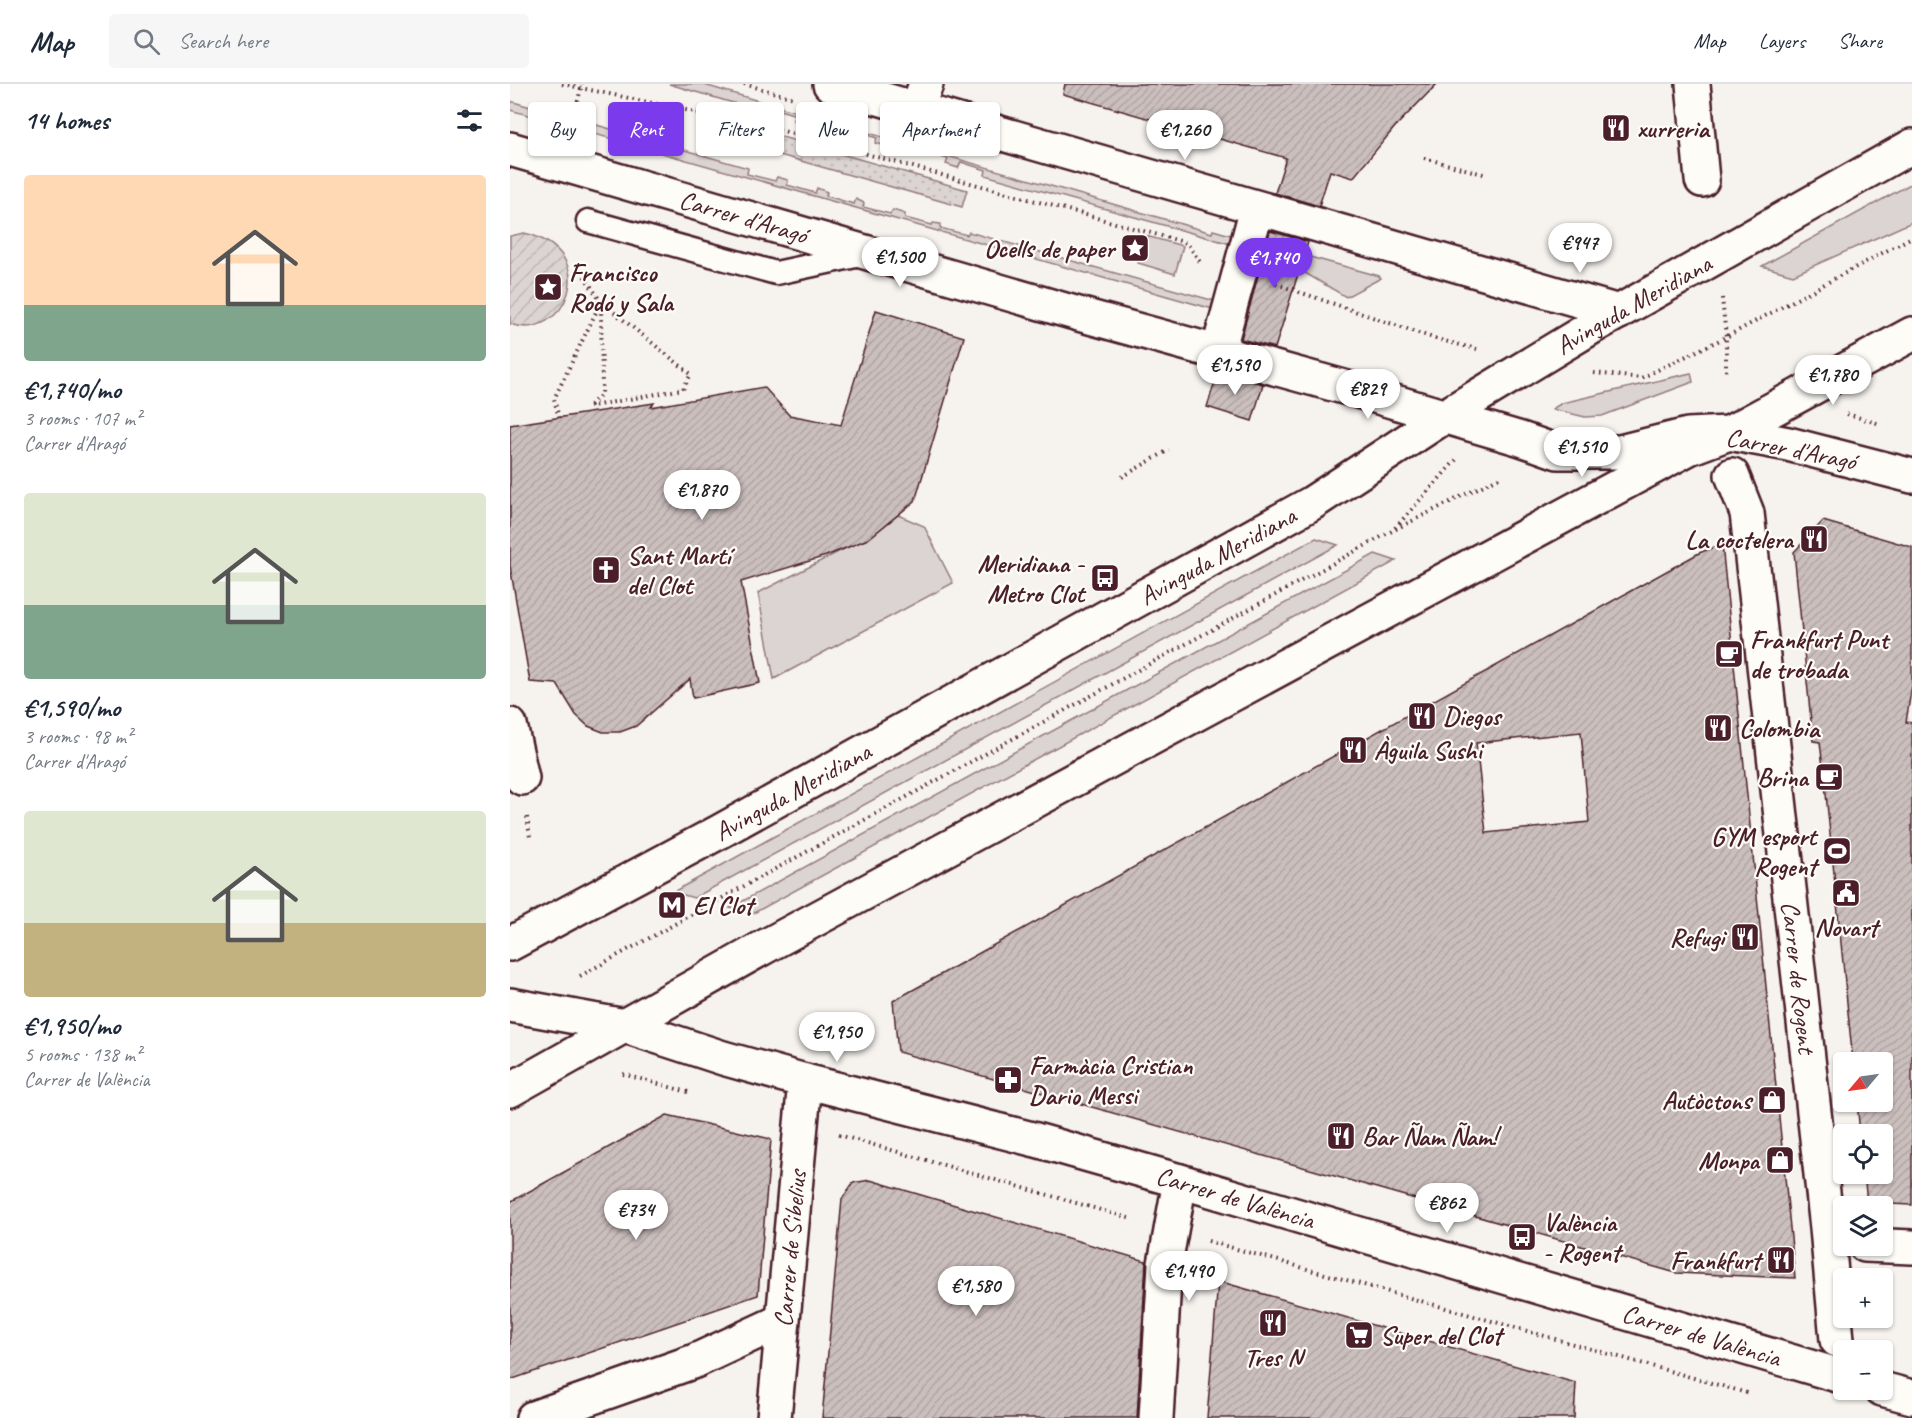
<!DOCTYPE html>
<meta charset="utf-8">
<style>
body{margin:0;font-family:Caveat,sans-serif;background:#f6f6f7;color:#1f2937;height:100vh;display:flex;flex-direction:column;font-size:22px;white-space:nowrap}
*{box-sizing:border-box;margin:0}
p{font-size:20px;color:#747a83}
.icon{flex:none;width:33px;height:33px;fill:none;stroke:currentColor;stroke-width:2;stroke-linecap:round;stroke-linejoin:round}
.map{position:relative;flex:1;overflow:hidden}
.panel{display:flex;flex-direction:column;background:#fff;width:510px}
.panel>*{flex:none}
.top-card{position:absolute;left:18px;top:18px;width:570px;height:54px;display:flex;gap:12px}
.needle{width:39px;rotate:241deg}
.tools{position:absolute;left:1323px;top:968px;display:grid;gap:12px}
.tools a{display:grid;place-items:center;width:60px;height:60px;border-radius:6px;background:#fff;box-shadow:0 2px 4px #0004;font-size:30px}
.price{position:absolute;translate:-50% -51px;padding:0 14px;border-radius:21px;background:#fff;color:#222;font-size:20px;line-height:39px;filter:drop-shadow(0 2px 3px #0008)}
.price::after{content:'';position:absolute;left:50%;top:36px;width:18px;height:14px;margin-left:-9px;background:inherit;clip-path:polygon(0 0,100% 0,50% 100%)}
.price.current{background:#7c3aed;color:#fff}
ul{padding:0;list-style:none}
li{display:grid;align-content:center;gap:12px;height:318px;padding:0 24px}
li span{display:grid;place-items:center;height:186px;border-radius:6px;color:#555}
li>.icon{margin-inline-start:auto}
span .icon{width:108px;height:108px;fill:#fffc;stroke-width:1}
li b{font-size:26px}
h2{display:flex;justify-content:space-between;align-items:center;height:72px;padding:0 24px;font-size:26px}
.chip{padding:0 21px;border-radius:6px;background:#fff;box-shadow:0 2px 4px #0004;font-size:21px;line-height:54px}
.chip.current{background:#7c3aed;color:#fff}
header{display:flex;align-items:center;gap:36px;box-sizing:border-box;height:84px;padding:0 30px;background:#fff;border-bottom:2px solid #e0e1e3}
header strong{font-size:28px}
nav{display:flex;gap:33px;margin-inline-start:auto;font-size:21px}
.search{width:420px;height:54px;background:#f6f6f7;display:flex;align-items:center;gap:15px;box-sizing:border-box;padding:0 21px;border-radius:6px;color:#747a83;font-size:22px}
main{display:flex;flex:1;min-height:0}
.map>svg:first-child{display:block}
.grass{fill:#dcd4d2;stroke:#937a7e;stroke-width:1.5}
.park{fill:url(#park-dots);stroke:#937a7e;stroke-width:1.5}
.garden{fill:url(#garden-furrows);stroke:#937a7e;stroke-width:1.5}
.building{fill:url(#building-hatch);stroke:#4a1f2b;stroke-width:1.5;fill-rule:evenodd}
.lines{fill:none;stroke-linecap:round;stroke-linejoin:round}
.lane-casing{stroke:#4a1f2b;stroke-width:27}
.street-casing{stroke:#4a1f2b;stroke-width:38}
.secondary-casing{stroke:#4a1f2b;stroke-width:38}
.primary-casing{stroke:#4a1f2b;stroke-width:38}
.path{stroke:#4a1f2b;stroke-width:4;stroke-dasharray:1.5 4.5;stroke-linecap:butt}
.lane{stroke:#fdfcf7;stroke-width:22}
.street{stroke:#fdfcf7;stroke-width:33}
.secondary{stroke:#fdfcf7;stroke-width:33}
.primary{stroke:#fdfcf7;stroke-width:33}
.labels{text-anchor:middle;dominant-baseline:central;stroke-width:4.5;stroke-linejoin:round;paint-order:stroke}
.poi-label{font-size:26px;font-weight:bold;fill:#4a1f2b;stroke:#fdfcf7;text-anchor:start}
.street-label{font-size:26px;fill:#4a1f2b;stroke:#fdfcf7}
</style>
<header>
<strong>Map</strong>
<div class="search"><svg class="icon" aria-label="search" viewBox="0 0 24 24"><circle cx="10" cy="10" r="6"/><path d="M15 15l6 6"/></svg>Search here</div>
<nav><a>Map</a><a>Layers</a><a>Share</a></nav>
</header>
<main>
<section class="panel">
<h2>14 homes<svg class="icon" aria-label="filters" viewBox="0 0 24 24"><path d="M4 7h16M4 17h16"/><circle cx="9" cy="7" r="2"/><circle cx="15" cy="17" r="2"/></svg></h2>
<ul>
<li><span style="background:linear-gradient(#ffd9b3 70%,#7fa58c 0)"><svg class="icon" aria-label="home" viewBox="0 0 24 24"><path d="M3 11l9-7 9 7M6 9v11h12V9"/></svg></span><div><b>€1,740/mo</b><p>3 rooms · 107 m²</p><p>Carrer d'Aragó</p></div></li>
<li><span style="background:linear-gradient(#dfe7d0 60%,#7fa58c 0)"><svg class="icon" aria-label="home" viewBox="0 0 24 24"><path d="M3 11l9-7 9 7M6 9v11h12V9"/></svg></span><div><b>€1,590/mo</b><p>3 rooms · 98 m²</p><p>Carrer d'Aragó</p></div></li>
<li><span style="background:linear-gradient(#dfe7d0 60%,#c2b280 0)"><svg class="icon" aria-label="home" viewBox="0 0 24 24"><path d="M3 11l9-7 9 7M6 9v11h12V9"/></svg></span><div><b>€1,950/mo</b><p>5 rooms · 138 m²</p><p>Carrer de València</p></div></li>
</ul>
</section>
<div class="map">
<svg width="1402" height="1334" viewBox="0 0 1402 1334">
<defs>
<pattern id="park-dots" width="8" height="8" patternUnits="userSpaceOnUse" patternTransform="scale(1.5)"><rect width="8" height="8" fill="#dcd4d2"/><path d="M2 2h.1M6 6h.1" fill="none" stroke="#beb6b4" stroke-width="1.8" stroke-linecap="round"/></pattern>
<pattern id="garden-furrows" width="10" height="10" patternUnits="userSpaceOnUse" patternTransform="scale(1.5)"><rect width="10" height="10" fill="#dcd4d2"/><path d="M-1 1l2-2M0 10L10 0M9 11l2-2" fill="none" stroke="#beb6b4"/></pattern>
<pattern id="building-hatch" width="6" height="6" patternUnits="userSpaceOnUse" patternTransform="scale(1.5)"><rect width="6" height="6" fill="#cbbfbe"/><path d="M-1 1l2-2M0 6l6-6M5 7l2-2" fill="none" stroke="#b0a4a3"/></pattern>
</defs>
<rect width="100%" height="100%" fill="#f6f3ef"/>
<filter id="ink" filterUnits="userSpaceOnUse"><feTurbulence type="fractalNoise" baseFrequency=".0167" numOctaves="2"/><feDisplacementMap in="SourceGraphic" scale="12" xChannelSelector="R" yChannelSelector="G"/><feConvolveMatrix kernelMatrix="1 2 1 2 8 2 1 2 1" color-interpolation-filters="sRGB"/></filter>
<g filter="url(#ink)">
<g class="grass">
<path d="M159,0H191L702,149L703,146L731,154L728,162L475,91L476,86L451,78L448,84L436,80L438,75L412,67L409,72L397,69L398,64L374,57L372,61L365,59L367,54L340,46L338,52L322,47L323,42L296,34L294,39L284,36L286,31L260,23L257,29Z"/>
<path d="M0,17L48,31L46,39L0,26Z"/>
<path d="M76,38L238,84L237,90L265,97L267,93L278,96L277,101L305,109L307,104L317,108L316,112L344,120L346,115L354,119L353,123L380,130L383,126L395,130V134L422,141L423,139L430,140V144L457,151L459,148L712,219L710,227L74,47Z"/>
<path d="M1402,99V138L1283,191L1252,182Z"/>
<path d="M636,152L673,162L665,190L628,179Z"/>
<path d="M771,165L869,192L871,194L836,213L771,175Z"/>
<path d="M1181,289L1183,298L1092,332L1075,333L1042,325L1052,319Z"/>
<path d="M388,431L414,442L443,499L264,595L248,509L340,462Z"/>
<path d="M806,454L828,461L184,814L163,808Z"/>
<path d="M865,470L886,477L242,830L220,824Z"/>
</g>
<path class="park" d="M265,51L457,106L452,123L259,68Z"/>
<path class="garden" d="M14,149C95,168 55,260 0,240V152Z"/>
<g class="building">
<path d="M555,0H927L885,43L843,94L820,87L809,122L765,109L776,74L553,10Z"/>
<path d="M760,147L798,158L765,264L731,255Z"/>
<path d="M366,226L454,253L405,417L358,455L316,472L231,498L250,599L183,614L180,595L126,642L110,648H93L78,642L66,631L47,600L20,598L0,482V341L144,319L141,323L254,303L279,331L331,341Z"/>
<path d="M708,288L753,300L742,337L697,323Z"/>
<path d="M1313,437L1402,463V601L1396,638L1402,639V1121L1357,1119L1354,1089H1372V1050H1350L1347,1017H1372V978H1343L1315,700L1310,658L1303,657L1284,468Z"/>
<path d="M1212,460L1285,1194L1166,1189L388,968L383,917L1189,469ZM1071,648L1079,738L976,749L966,659Z"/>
<path d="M157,1031L261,1055L248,1211L0,1296V1118Z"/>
<path d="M360,1096L636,1177L627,1334H312L332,1115L343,1099Z"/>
<path d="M708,1197L1066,1299L1064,1334H697Z"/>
</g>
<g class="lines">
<g class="lane-casing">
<path id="lane" d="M78,137L266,189L355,170"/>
</g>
<g class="street-casing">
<g id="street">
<path d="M1183,0L1192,96"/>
<path d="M407,25L416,0"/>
<path d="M708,268L747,124"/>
<path id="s1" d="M1222,391L1237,429L1317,1144L1327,1256"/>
<path d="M0,641L12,694"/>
<path d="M1355,1161L1402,1163"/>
<path d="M23,1334L185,1277L271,1237"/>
<path id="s2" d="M264,1334L295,997"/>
<path d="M646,1334L655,1180L670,1097"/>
</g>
</g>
<g class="secondary-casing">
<g id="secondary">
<path d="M320,0L1109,228"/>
<path id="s3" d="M0,65L565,229L841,305L1011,355L1048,368H1110L1178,351L1219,349L1402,250"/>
<path id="s4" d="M115,942L213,974L295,997L526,1056L670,1097L1334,1293"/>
<path d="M1372,1305L1402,1313"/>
</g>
</g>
<g class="primary-casing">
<g id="primary">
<path id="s5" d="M0,860L209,748L802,419L935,332L1082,243L1402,62"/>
<path d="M0,921L115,942"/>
<path d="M0,1006L256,862L1179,364L1219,349L1278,360L1402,392"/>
</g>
</g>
<g class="path">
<path d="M52,0L266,45L677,159L690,178"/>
<path d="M234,0L284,14"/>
<path d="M62,41L72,0"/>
<path d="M914,74L977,91"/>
<path d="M71,187L91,218L92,310L79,322"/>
<path d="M766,200L926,255L967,265"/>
<path d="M1212,214L1216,253V288"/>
<path d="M1084,289L1131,294L1216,253L1402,153"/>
<path d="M1337,330L1370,340"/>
<path d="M49,334L44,315L91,218L181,290L173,305L77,323"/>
<path d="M612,393L659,366"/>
<path d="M885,444L946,376"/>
<path d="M17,733L20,753"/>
<path d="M70,892L882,447L992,392"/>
<path d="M113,990L178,1008"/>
<path d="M329,1051L622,1135"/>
<path d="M698,1157L1237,1309"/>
</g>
<use href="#lane" class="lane"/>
<use href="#street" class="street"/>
<use href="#secondary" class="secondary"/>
<use href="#primary" class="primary"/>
</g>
</g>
<defs>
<g id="restaurant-square" transform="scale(1.5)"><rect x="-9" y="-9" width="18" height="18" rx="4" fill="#4a1f2b" stroke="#fdfcf7"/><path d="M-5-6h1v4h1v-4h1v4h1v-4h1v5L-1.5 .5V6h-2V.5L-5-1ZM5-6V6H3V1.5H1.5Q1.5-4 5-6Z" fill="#fff"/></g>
<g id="sight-square" transform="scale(1.5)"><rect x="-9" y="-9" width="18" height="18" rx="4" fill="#4a1f2b" stroke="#fdfcf7"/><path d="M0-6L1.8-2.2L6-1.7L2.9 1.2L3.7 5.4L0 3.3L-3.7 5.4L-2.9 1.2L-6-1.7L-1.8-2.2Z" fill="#fff"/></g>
<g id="church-square" transform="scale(1.5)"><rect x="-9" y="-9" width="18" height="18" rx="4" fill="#4a1f2b" stroke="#fdfcf7"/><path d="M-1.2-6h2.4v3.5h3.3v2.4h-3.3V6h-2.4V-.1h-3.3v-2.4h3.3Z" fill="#fff"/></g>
<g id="bus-square" transform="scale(1.5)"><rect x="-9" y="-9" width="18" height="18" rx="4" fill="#4a1f2b" stroke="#fdfcf7"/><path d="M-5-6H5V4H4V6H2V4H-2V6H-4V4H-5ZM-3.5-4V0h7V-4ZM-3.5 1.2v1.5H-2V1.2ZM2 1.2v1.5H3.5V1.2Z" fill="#fff"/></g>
<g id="cafe-square" transform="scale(1.5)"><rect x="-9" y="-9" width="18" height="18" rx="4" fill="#4a1f2b" stroke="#fdfcf7"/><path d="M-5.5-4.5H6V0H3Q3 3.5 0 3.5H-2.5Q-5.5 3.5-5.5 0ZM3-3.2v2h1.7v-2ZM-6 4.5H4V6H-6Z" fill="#fff"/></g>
<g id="stadium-square" transform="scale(1.5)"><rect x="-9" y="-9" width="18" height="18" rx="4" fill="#4a1f2b" stroke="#fdfcf7"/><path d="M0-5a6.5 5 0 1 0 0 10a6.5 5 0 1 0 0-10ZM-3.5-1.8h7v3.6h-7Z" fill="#fff"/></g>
<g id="civic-square" transform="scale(1.5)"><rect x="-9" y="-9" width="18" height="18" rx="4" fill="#4a1f2b" stroke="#fdfcf7"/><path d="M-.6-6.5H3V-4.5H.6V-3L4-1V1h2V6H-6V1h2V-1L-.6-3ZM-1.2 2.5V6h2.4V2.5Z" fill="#fff"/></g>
<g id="metro-square" transform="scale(1.5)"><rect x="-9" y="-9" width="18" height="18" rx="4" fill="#4a1f2b" stroke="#fdfcf7"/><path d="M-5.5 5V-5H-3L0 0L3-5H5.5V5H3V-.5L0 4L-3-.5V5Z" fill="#fff"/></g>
<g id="pharmacy-square" transform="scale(1.5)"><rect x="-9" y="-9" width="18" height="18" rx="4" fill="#4a1f2b" stroke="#fdfcf7"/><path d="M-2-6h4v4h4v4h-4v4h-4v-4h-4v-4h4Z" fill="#fff"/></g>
<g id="shop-square" transform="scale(1.5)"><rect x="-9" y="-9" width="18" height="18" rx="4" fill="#4a1f2b" stroke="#fdfcf7"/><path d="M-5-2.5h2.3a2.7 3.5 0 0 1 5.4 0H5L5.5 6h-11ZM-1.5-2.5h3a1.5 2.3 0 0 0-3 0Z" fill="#fff"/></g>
<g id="supermarket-square" transform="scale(1.5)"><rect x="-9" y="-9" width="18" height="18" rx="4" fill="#4a1f2b" stroke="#fdfcf7"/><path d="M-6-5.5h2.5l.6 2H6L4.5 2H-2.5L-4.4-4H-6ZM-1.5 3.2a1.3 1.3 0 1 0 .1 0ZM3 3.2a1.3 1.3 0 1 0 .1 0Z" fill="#fff"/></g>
</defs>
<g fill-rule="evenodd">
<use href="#restaurant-square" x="1106" y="44"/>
<use href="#sight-square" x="625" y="164"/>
<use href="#sight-square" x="38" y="203"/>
<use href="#restaurant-square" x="1304" y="455"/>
<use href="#church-square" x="96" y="486"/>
<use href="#bus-square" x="595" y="494"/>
<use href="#cafe-square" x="1219" y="570"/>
<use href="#restaurant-square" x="912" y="632"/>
<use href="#restaurant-square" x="1208" y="644"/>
<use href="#restaurant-square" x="843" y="666"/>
<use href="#cafe-square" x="1319" y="693"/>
<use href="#stadium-square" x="1327" y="767"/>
<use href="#civic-square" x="1336" y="809"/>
<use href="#metro-square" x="162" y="821"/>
<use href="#restaurant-square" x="1235" y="853"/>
<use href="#pharmacy-square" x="498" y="996"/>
<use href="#shop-square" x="1262" y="1016"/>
<use href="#restaurant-square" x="831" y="1052"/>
<use href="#shop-square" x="1270" y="1076"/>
<use href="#bus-square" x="1012" y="1153"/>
<use href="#restaurant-square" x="1271" y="1176"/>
<use href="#restaurant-square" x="763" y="1239"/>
<use href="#supermarket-square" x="849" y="1251"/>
</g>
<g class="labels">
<g class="poi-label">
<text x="1127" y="44">xurreria</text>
<text x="604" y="164" text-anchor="end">Ocells de paper</text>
<text x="59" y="188">Francisco<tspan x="59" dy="30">Rodó y Sala</tspan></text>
<text x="1283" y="455" text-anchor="end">La coctelera</text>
<text x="117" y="471">Sant Martí<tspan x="117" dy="30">del Clot</tspan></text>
<text x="574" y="479" text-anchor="end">Meridiana -<tspan x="574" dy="30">Metro Clot</tspan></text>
<text x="1240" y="555">Frankfurt Punt<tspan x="1240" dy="30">de trobada</tspan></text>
<text x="933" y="632">Diegos</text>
<text x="1229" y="644">Colombia</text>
<text x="864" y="666">Àguila Sushi</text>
<text x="1298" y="693" text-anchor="end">Brina</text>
<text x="1306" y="752" text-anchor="end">GYM esport<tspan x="1306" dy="30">Rogent</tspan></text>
<text x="183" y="821">El Clot</text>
<text x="1336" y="843" text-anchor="middle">Novart</text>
<text x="1214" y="853" text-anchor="end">Refugi</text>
<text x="519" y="981">Farmàcia Cristian<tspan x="519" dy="30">Dario Messi</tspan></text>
<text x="1241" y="1016" text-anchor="end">Autòctons</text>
<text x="852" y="1052">Bar Ñam Ñam!</text>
<text x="1249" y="1076" text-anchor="end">Monpa</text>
<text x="1033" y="1138">València<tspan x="1033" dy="30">- Rogent</tspan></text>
<text x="1250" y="1176" text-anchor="end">Frankfurt</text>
<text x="870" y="1251">Super del Clot</text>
<text x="763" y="1273" text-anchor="middle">Tres N</text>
</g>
<g class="street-label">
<text stroke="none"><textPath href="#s3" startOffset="243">Carrer d'Aragó</textPath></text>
<text stroke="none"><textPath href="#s5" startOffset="1293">Avinguda Meridiana</textPath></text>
<text transform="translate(1281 365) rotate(11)">Carrer d'Aragó</text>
<text stroke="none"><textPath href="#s5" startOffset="807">Avinguda Meridiana</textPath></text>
<text stroke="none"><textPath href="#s5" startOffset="321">Avinguda Meridiana</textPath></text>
<text stroke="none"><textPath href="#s1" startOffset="508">Carrer de Rogent</textPath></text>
<text stroke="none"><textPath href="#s4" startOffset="634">Carrer de València</textPath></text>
<text stroke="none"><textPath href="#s2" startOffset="170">Carrer de Sibelius</textPath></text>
<text stroke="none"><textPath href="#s4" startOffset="1120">Carrer de València</textPath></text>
</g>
</g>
</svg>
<div class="tools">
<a><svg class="needle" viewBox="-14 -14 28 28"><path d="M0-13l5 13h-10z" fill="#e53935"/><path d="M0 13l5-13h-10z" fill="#747a83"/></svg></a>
<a><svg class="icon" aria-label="locate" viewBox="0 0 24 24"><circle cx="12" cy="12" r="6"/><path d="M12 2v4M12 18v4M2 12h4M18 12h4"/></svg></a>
<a><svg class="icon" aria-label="layers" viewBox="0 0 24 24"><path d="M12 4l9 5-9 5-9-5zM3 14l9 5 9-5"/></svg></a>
<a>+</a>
<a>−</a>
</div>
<b class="price" style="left:675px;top:77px">€1,260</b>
<b class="price" style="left:1070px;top:190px">€947</b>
<b class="price" style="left:390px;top:204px">€1,500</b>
<b class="price current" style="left:764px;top:205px">€1,740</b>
<b class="price" style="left:725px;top:312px">€1,590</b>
<b class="price" style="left:1323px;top:322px">€1,780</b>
<b class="price" style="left:858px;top:336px">€829</b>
<b class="price" style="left:1072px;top:394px">€1,510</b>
<b class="price" style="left:192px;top:437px">€1,870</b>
<b class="price" style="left:327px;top:979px">€1,950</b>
<b class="price" style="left:937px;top:1150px">€862</b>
<b class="price" style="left:126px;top:1157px">€734</b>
<b class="price" style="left:679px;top:1218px">€1,490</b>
<b class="price" style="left:466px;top:1233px">€1,580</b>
<div class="top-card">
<a class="chip">Buy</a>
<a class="chip current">Rent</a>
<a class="chip">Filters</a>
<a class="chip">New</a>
<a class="chip">Apartment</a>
</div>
</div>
</main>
